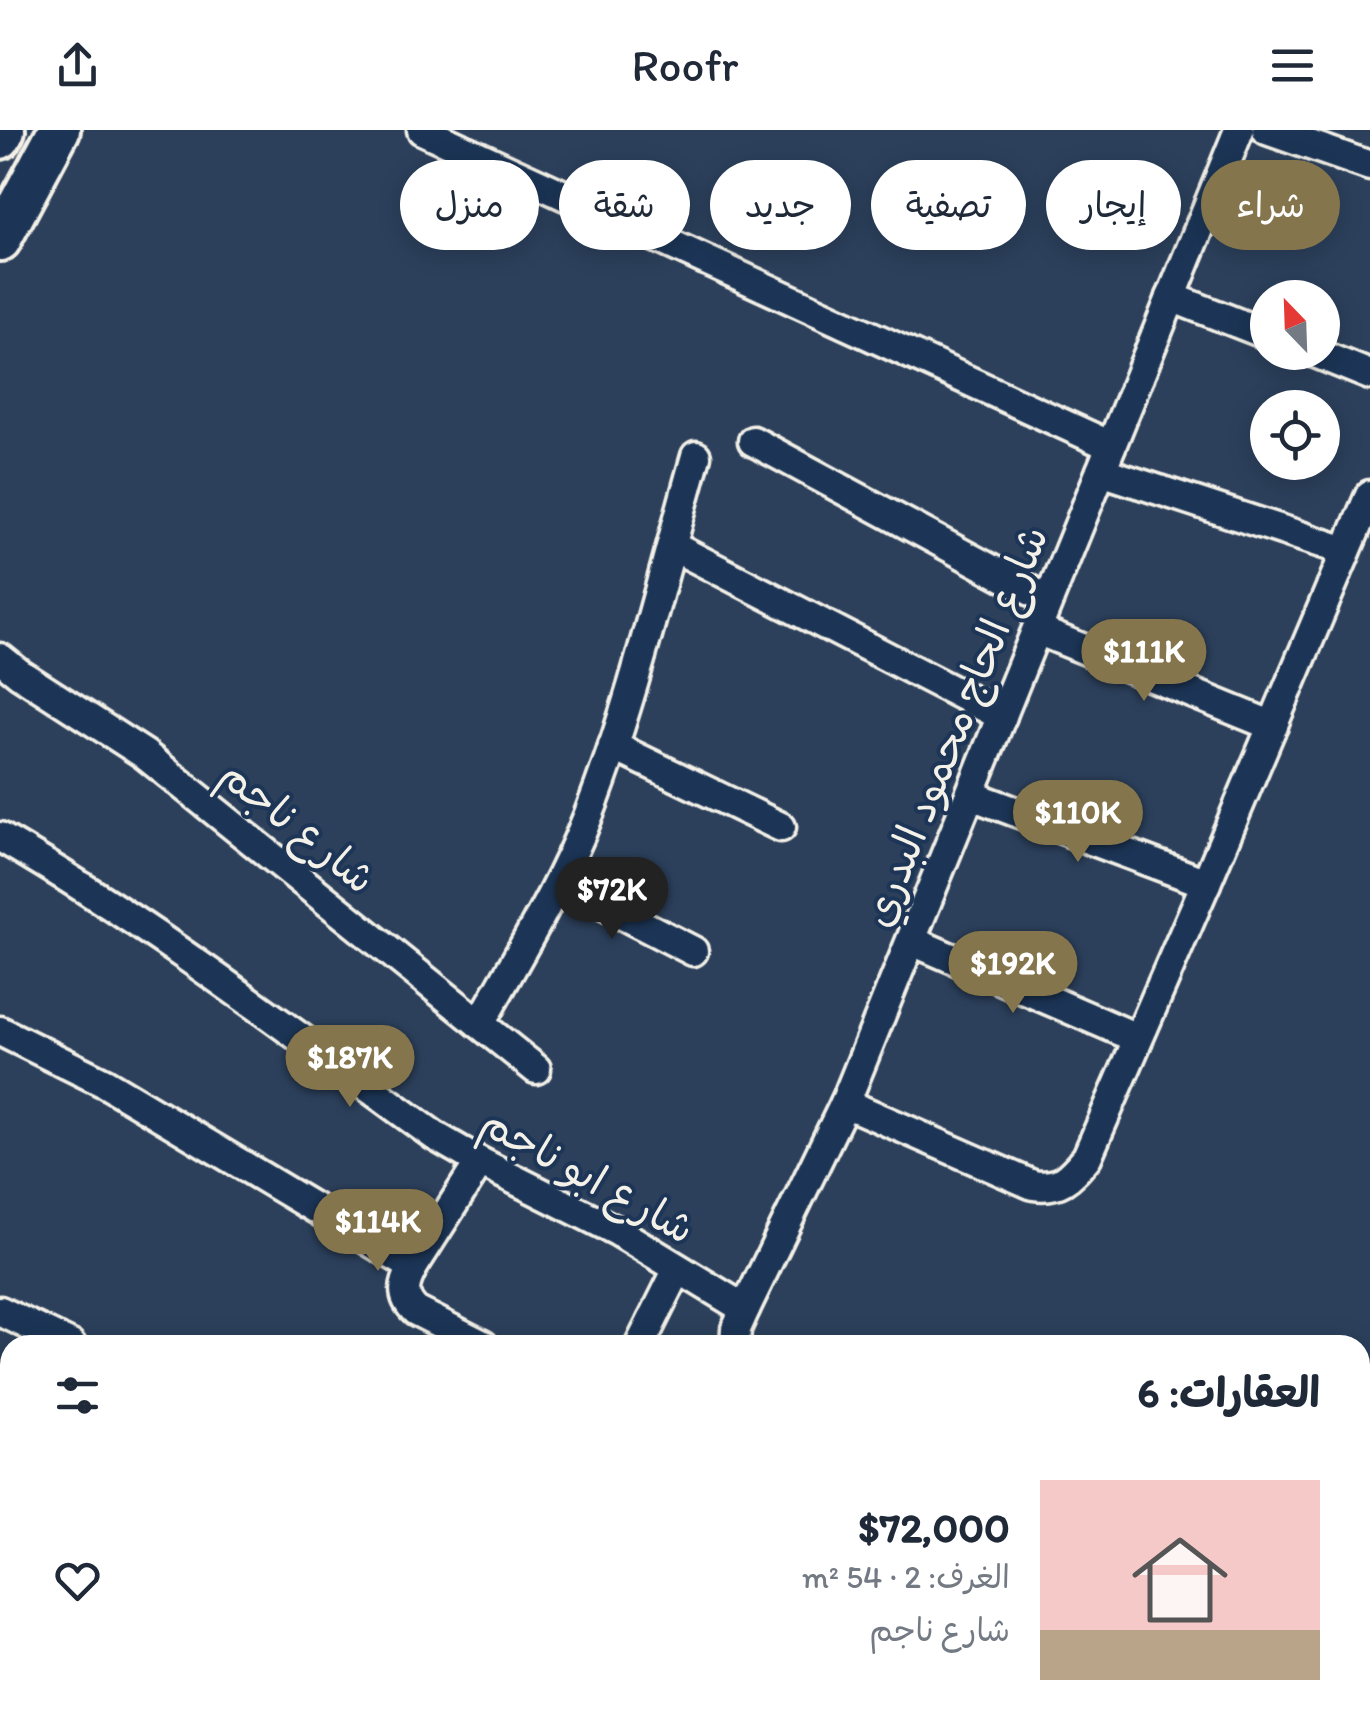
<!DOCTYPE html>
<html lang="ar">
<meta charset="utf-8">
<style>
body{margin:0;font-family:Itim,"Playpen Sans Arabic",sans-serif;background:#f6f6f7;color:#1f2937;direction:rtl;height:100vh;display:flex;flex-direction:column;font-size:38px;white-space:nowrap}
*{box-sizing:border-box;margin:0}
p{font-size:32px;color:#747a83}
.icon{flex:none;width:55px;height:55px;fill:none;stroke:currentColor;stroke-width:2;stroke-linecap:round;stroke-linejoin:round}
.map{position:relative;flex:1;overflow:hidden;direction:ltr}
.drawer{position:absolute;left:0px;top:1205px;width:1370px;height:392px;display:flex;flex-direction:column;background:#fff;border-radius:30px 30px 0 0;box-shadow:0 5px 25px #0003;direction:rtl}
.drawer>*{flex:none}
.hud{position:absolute;left:30px;top:30px;width:1310px;height:90px;direction:rtl;display:flex;gap:20px}
.needle{width:65px;rotate:337deg}
.fabs{position:absolute;left:1250px;top:150px;display:grid;gap:20px}
.fabs a{display:grid;place-items:center;width:90px;height:90px;border-radius:50%;background:#fff;box-shadow:0 5px 25px #0003;font-size:50px}
.price{position:absolute;translate:-50% -85px;padding:0 22px;border-radius:35px;background:#84754c;color:#fff;font-size:32px;line-height:65px;filter:drop-shadow(0 2px 5px #0008)}
.price::after{content:'';position:absolute;left:50%;top:60px;width:30px;height:22px;margin-left:-15px;background:inherit;clip-path:polygon(0 0,100% 0,50% 100%)}
.price.selected{background:#222;color:#fff}
ul{padding:0;list-style:none}
li{display:flex;align-items:center;gap:30px;height:250px;padding:0 50px}
li+li{border-top:2px solid #e0e1e3}
li span{display:grid;place-items:center;flex:none;width:280px;height:200px;border-radius:0px;color:#555}
li>.icon{margin-inline-start:auto}
span .icon{width:120px;height:120px;fill:#fffc;stroke-width:1}
li b{font-size:42px}
h2{display:flex;justify-content:space-between;align-items:center;height:120px;padding:0 50px;font-size:42px}
.tag{padding:0 35px;border-radius:45px;background:#fff;box-shadow:0 5px 25px #0003;font-size:35px;line-height:90px}
.tag.selected{background:#84754c;color:#fff}
header{display:flex;justify-content:space-between;align-items:center;height:130px;padding:0 50px;background:#fff;font-size:45px;font-weight:600}
.map>svg:first-child{display:block}
.lines{fill:none;stroke-linecap:round;stroke-linejoin:round}
.street-casing{stroke:#f4f1e8;stroke-width:35}
.secondary-casing{stroke:#f4f1e8;stroke-width:48}
.street{stroke:#1d3557;stroke-width:28}
.secondary{stroke:#1d3557;stroke-width:40}
.labels{text-anchor:middle;dominant-baseline:central;stroke-width:8;stroke-linejoin:round;paint-order:stroke}
.street-label{font-size:42px;fill:#f4f1e8;stroke:#1d3557}
</style>
<header><svg class="icon" aria-label="menu" viewBox="0 0 24 24"><path d="M4 6h16M4 12h16M4 18h16"/></svg>Roofr<svg class="icon" aria-label="share" viewBox="0 0 24 24"><path d="M12 15V3M7 8l5-5 5 5M5 13v7h14v-7"/></svg></header>
<div class="map">
<svg width="1370" height="1596" viewBox="0 0 1370 1596">
<rect width="100%" height="100%" fill="#2c405c"/>
<filter id="ink" filterUnits="userSpaceOnUse"><feTurbulence type="fractalNoise" baseFrequency=".01" numOctaves="2"/><feDisplacementMap in="SourceGraphic" scale="20" xChannelSelector="R" yChannelSelector="G"/><feConvolveMatrix kernelMatrix="1 2 1 2 8 2 1 2 1" color-interpolation-filters="sRGB"/></filter>
<g filter="url(#ink)">
<g class="lines">
<g class="street-casing">
<g id="street">
<path d="M422,0L1111,316"/>
<path d="M1267,0L1370,36"/>
<path d="M1171,167L1268,205"/>
<path d="M1313,222L1370,245"/>
<path d="M753,311L1048,470"/>
<path d="M1101,341L1346,421"/>
<path d="M672,416L1002,586"/>
<path d="M1037,500L1273,596"/>
<path d="M0,528L20,544L144,624L536,939"/>
<path d="M613,616L781,697"/>
<path d="M971,665L1206,753"/>
<path d="M0,707C152,795 293,903 435,1006L480,1032L617,1101L745,1179"/>
<path d="M559,752L693,821"/>
<path d="M912,811L1137,908"/>
<path d="M480,894C518,825 560,758 589,684C634,568 662,446 696,326"/>
<path d="M0,901L105,953L413,1137"/>
<path d="M845,973L1033,1055C1061,1059 1070,1047 1087,1027L1206,753L1370,365"/>
<path d="M480,1032L413,1137C404,1154 400,1166 416,1181L483,1215"/>
<path d="M0,1181L71,1215"/>
<path d="M640,1215L678,1139"/>
<path d="M735,1215L736,1199L745,1179L845,973L1239,0"/>
<path d="M0,1393L10,1397"/>
<path d="M0,1483L10,1467"/>
<path d="M1360,1513L1370,1519"/>
<path d="M400,1588L417,1596"/>
<path d="M969,1588L984,1596"/>
<path d="M1238,1588L1249,1596"/>
<path d="M168,1596L173,1588"/>
</g>
</g>
<g class="secondary-casing">
<g id="secondary">
<path d="M0,8L4,0"/>
<path d="M0,110L59,0"/>
</g>
</g>
<use href="#street" class="street"/>
<use href="#secondary" class="secondary"/>
</g>
</g>
<g class="labels">
<g class="street-label">
<text transform="translate(955 596) rotate(-68)">شارع الحاج محمود البدري</text>
<text transform="translate(298 696) rotate(39)">شارع ناجم</text>
<text transform="translate(588 1045) rotate(29)">شارع ابو ناجم</text>
</g>
</g>
</svg>
<div class="fabs">
<a><svg class="needle" viewBox="-14 -14 28 28"><path d="M0-13l5 13h-10z" fill="#e53935"/><path d="M0 13l5-13h-10z" fill="#747a83"/></svg></a>
<a><svg class="icon" aria-label="locate" viewBox="0 0 24 24"><circle cx="12" cy="12" r="6"/><path d="M12 2v4M12 18v4M2 12h4M18 12h4"/></svg></a>
</div>
<b class="price" style="left:1144px;top:574px">$111K</b>
<b class="price" style="left:1078px;top:735px">$110K</b>
<b class="price selected" style="left:612px;top:812px">$72K</b>
<b class="price" style="left:1013px;top:886px">$192K</b>
<b class="price" style="left:350px;top:980px">$187K</b>
<b class="price" style="left:378px;top:1144px">$114K</b>
<div class="hud">
<a class="tag selected">شراء</a>
<a class="tag">إيجار</a>
<a class="tag">تصفية</a>
<a class="tag">جديد</a>
<a class="tag">شقة</a>
<a class="tag">منزل</a>
</div>
<section class="drawer">
<h2>العقارات: 6<svg class="icon" aria-label="filters" viewBox="0 0 24 24"><path d="M4 7h16M4 17h16"/><circle cx="9" cy="7" r="2"/><circle cx="15" cy="17" r="2"/></svg></h2>
<ul>
<li><span style="background:linear-gradient(#f6c9c9 75%,#b9a48a 0)"><svg class="icon" aria-label="home" viewBox="0 0 24 24"><path d="M3 11l9-7 9 7M6 9v11h12V9"/></svg></span><div><b>$72,000</b><p>الغرف: 2 · 54 m²</p><p>شارع ناجم</p></div><svg class="icon" aria-label="heart" viewBox="0 0 24 24"><path d="M12 20l-8-8c-3-5 5-10 8-4 3-6 11-1 8 4z"/></svg></li>
</ul>
</section>
</div>
